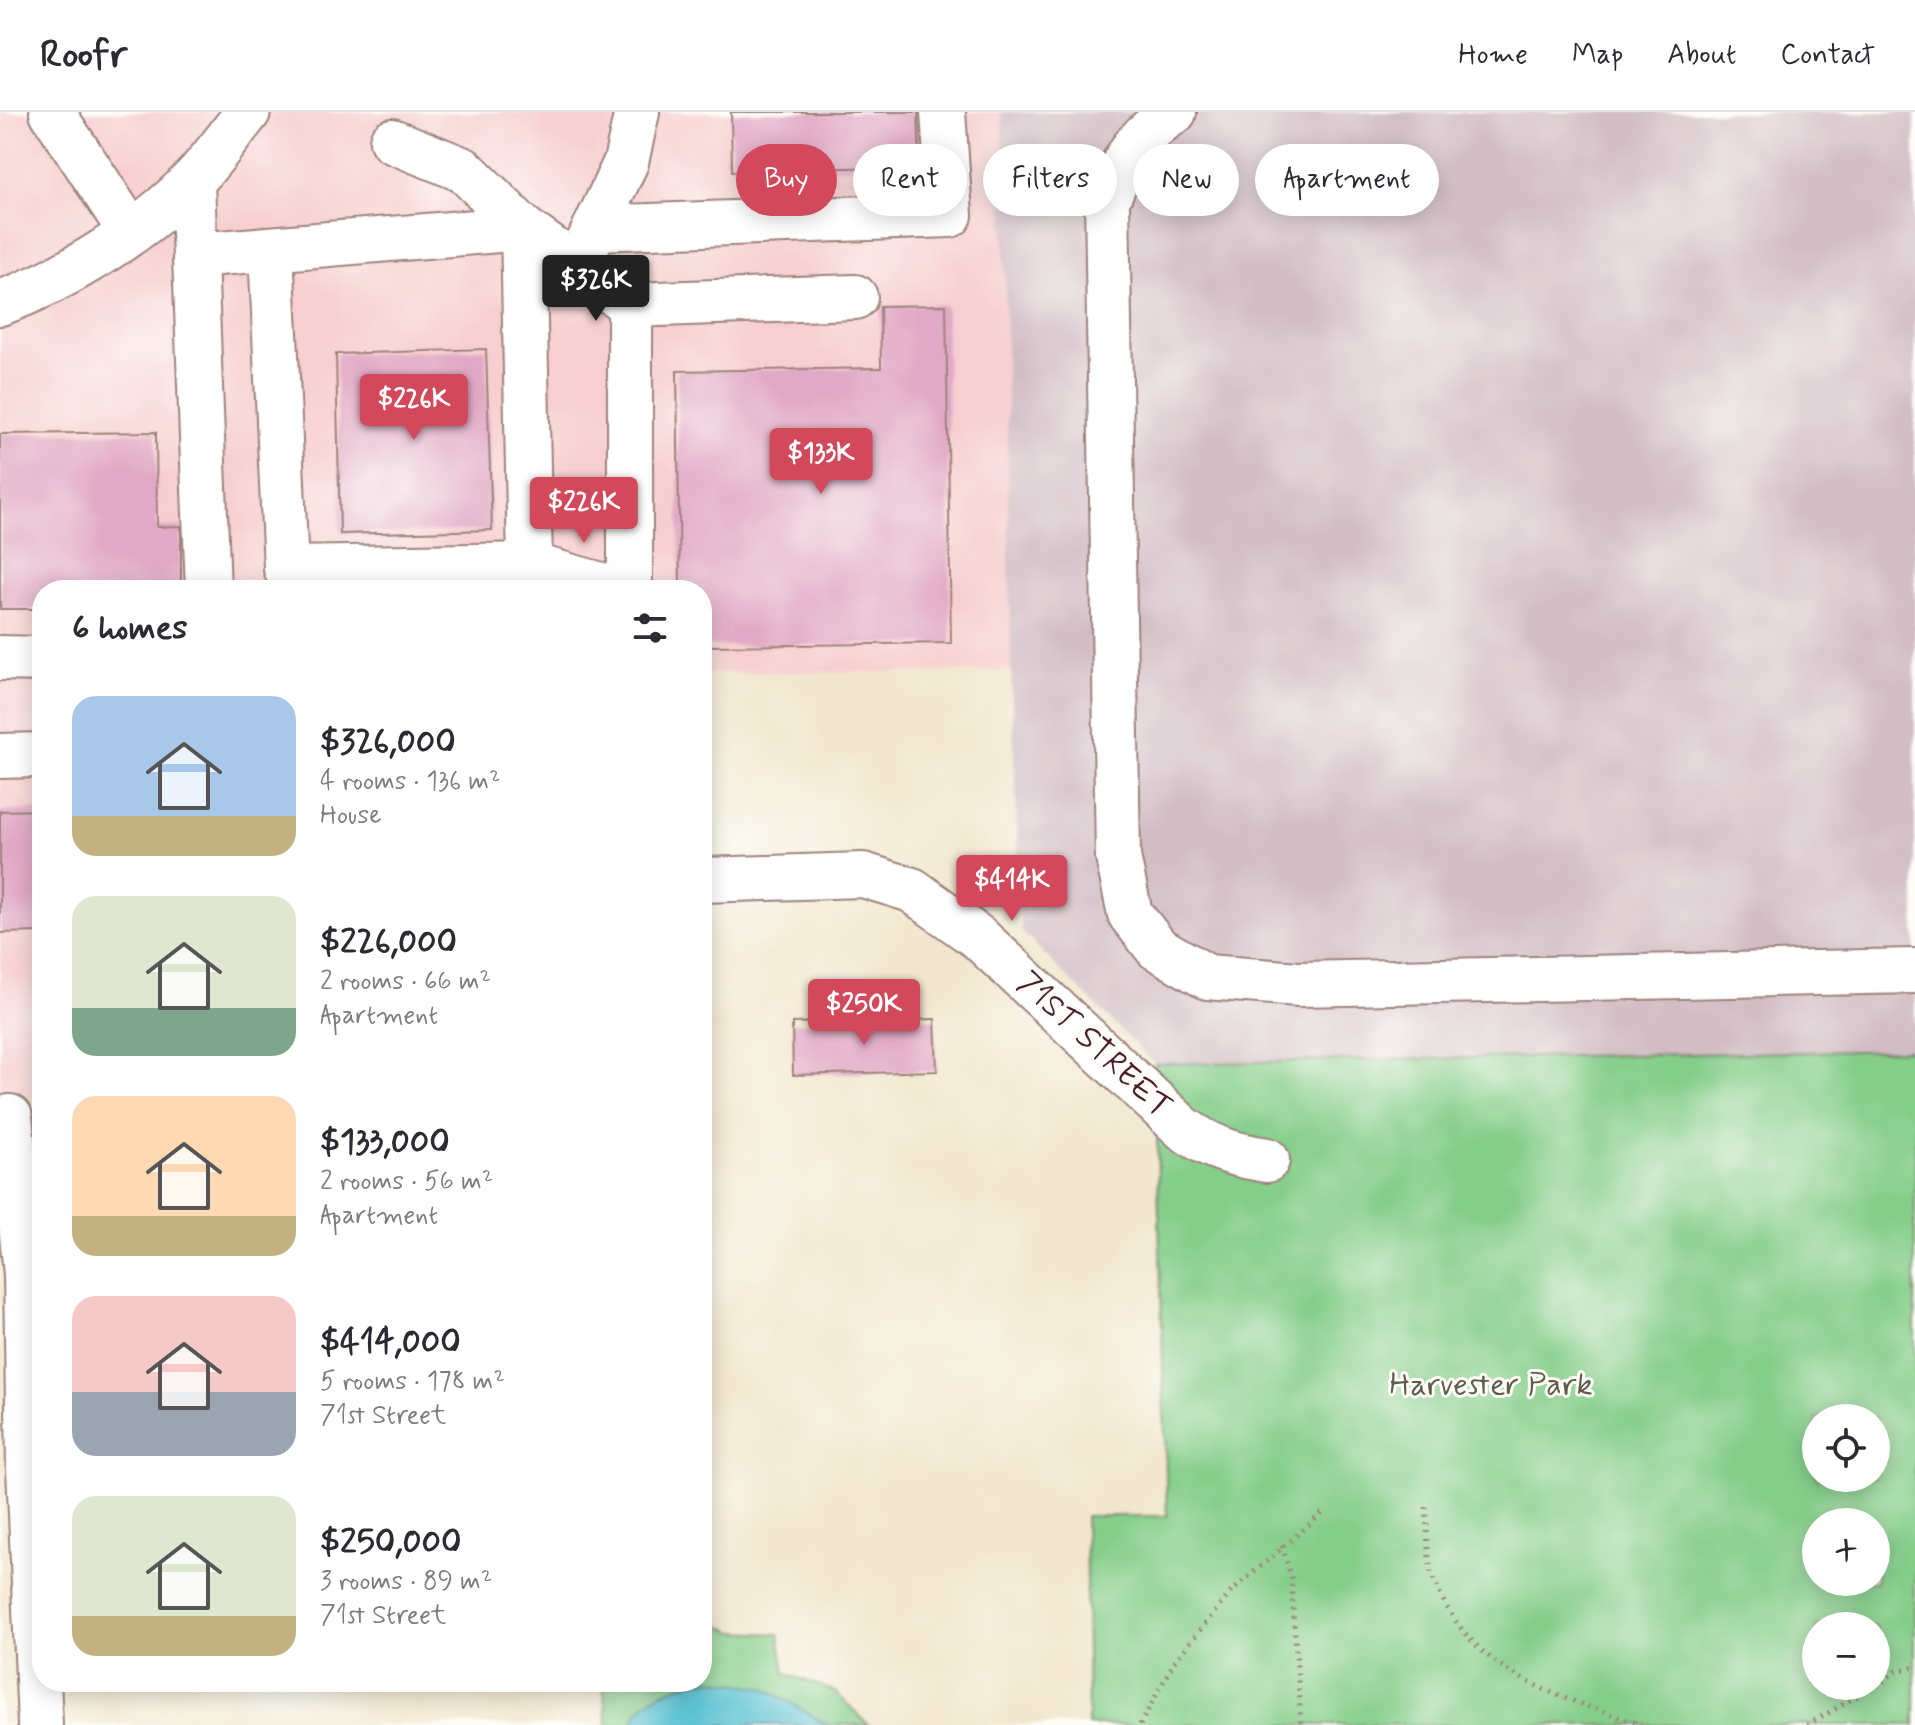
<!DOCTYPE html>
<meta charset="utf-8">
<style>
body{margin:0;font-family:Mynerve,sans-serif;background:#f7f7f7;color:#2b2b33;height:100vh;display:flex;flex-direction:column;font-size:30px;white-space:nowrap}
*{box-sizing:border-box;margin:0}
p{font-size:26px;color:#7c7c81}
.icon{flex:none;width:44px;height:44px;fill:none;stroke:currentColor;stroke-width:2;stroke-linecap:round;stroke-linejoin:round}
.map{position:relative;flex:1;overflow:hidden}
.panel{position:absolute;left:32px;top:468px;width:680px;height:1112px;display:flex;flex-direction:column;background:#fff;border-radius:32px;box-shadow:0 4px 20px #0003}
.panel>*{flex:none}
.top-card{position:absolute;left:736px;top:32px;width:760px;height:72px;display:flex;gap:16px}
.fabs{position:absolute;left:1802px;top:1292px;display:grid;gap:16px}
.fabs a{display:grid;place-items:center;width:88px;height:88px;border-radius:50%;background:#fff;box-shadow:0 4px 20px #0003;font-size:40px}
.price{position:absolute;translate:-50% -68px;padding:0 18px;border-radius:8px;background:#d1495b;color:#fff;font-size:26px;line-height:52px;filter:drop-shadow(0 2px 4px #0008)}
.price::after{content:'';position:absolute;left:50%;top:48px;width:24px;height:18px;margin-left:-12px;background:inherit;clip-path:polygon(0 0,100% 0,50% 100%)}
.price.current{background:#222;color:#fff}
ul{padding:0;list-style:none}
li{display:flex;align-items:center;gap:24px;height:200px;padding:0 40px}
li span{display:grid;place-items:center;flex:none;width:224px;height:160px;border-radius:24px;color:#555}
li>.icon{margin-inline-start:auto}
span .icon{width:96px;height:96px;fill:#fffc;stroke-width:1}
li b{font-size:34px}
h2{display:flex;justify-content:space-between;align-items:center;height:96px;padding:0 40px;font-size:34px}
.pill{padding:0 28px;border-radius:36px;background:#fff;box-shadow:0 4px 20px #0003;font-size:28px;line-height:72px}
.pill.current{background:#d1495b;color:#fff}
header{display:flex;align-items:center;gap:48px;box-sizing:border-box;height:112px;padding:0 40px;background:#fff;border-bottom:2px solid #e1e1e2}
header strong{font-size:38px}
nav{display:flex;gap:44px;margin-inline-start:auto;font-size:28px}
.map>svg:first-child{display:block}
.built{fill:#f7cfd0}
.industrial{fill:#d2bdc5}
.green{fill:#85ce8a;stroke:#68765a;stroke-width:2;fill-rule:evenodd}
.water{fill:#56c1d1;stroke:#50707e;stroke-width:2}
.building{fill:#e2a9c6}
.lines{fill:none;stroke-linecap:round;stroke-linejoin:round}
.minor-casing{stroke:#9e837c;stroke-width:48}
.path{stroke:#9e837c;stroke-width:5;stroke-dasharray:2 6;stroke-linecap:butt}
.minor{stroke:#fff;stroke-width:44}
.labels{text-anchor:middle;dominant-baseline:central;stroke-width:6;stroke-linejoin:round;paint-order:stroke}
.street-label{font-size:32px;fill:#4a1f2b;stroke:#fdfcf7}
.park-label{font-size:32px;fill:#5f5c4c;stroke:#fdfcf7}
</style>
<header>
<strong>Roofr</strong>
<nav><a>Home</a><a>Map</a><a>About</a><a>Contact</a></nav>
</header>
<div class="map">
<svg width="1915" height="1613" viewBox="0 0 1915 1613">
<rect width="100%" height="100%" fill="#fdfcf7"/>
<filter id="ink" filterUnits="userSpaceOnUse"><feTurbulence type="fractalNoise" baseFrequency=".0125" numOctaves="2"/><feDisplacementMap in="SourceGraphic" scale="16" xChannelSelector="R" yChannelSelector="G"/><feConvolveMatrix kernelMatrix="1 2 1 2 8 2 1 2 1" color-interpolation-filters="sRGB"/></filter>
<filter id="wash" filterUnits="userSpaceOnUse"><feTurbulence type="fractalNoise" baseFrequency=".006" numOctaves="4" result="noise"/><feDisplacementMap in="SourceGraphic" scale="32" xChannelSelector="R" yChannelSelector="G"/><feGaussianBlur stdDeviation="1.8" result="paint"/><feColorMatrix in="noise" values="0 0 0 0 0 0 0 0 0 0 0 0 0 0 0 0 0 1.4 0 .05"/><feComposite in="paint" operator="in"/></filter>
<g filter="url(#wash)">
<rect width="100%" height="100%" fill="#f2e7ce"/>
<path class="built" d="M0,0H1002L1011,559L702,561V478H42V984L0,985Z"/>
<path class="industrial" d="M1002,0H1915V938L1155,952L1021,819L1011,559Z"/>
<g class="green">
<path d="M1915,938V1613H1088L1085,1404H1167L1155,952ZM1816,1306H1876V1366H1816ZM1816,1410H1876V1470H1816ZM1816,1514H1876V1574H1816Z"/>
<path d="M702,1504L734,1520L779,1522L785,1561L834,1579L869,1613H607L603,1570H702Z"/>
</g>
<path class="water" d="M710,1567L765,1576L828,1613H632C643,1579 681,1573 710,1567Z"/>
<g id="blocks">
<g class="building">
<path d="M731,0H918L920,54L732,59Z"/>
<path d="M946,193L951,531L702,534V478H680L677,259L881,256L880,194Z"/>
<path d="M486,237L492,418L340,422L336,242Z"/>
<path d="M156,320L157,415L181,414V478H42V497H0V322Z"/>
<path d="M42,698V820L0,821V699Z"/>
<path d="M935,907L937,959L793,963L792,911Z"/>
</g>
</g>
</g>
<g filter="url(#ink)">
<use href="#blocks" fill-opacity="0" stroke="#9e837c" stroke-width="2"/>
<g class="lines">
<g class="minor-casing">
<g id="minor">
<path d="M52,0L130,119"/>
<path d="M1174,0C1133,27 1125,45 1107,89L1118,745L1130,802L1157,836L1207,865L1299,872L1915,859"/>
<path d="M392,29L464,58L523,116L630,193V478"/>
<path d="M192,69L208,478"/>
<path d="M595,116L950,103L943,0"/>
<path d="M585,138L626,50L637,0"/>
<path d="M195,143L523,116L530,453L286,457L271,137"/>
<path d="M0,191C65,168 145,118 193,68C213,47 230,22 248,0"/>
<path d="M630,193L855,185"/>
<path d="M530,453L619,478"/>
<path d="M0,546L42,547"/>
<path d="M0,644L42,643"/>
<path d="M702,768L863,763L912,778L979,826L1183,1016C1210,1036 1234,1043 1267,1048"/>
<path d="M10,1005L26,1162L29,1356L40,1613"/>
</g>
</g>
<g class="path">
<path d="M1426,1395C1428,1417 1426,1447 1434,1468C1472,1565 1554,1581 1641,1613"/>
<path d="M1282,1434L1291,1465L1301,1613"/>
<path d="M1876,1574L1897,1559L1915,1555"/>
<path d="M1140,1613L1174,1550L1231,1480L1326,1398"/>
<path d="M1807,1613L1875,1574"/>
</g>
<use href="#minor" class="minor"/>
</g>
</g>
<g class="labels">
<g class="street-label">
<text transform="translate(1094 933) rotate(43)">71ST STREET</text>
</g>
<g class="park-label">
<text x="1491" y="1273">Harvester Park</text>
</g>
</g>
</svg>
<div class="fabs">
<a><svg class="icon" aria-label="locate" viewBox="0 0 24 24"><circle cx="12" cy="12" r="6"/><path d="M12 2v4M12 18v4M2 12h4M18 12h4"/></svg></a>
<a>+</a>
<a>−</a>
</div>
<b class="price current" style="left:596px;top:211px">$326K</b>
<b class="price" style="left:414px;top:330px">$226K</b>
<b class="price" style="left:821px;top:384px">$133K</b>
<b class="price" style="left:584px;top:433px">$226K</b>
<b class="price" style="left:1012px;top:811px">$414K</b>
<b class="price" style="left:864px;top:935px">$250K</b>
<div class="top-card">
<a class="pill current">Buy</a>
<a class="pill">Rent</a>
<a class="pill">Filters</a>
<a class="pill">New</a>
<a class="pill">Apartment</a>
</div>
<section class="panel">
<h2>6 homes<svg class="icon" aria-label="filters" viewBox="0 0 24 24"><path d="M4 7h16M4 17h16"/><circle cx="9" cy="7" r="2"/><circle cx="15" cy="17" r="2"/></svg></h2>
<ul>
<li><span style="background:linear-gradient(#a9c7e8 75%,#c2b280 0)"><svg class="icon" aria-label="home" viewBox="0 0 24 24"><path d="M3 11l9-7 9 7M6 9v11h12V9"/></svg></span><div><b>$326,000</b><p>4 rooms · 136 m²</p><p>House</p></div></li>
<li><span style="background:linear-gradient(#dfe7d0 70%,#7fa58c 0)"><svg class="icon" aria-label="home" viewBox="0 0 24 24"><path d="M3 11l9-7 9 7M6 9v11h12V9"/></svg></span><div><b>$226,000</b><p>2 rooms · 66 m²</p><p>Apartment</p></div></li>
<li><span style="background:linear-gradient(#ffd9b3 75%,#c2b280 0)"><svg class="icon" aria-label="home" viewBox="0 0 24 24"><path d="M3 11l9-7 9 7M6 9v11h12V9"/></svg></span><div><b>$133,000</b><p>2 rooms · 56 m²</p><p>Apartment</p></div></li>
<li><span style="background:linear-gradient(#f6c9c9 60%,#9aa5b1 0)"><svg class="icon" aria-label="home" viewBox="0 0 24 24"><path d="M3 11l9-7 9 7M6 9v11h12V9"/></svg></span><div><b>$414,000</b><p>5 rooms · 178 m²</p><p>71st Street</p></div></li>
<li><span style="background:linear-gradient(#dfe7d0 75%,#c2b280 0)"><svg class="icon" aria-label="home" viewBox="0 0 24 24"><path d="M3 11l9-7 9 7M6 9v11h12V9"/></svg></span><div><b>$250,000</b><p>3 rooms · 89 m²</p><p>71st Street</p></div></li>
</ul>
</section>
</div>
